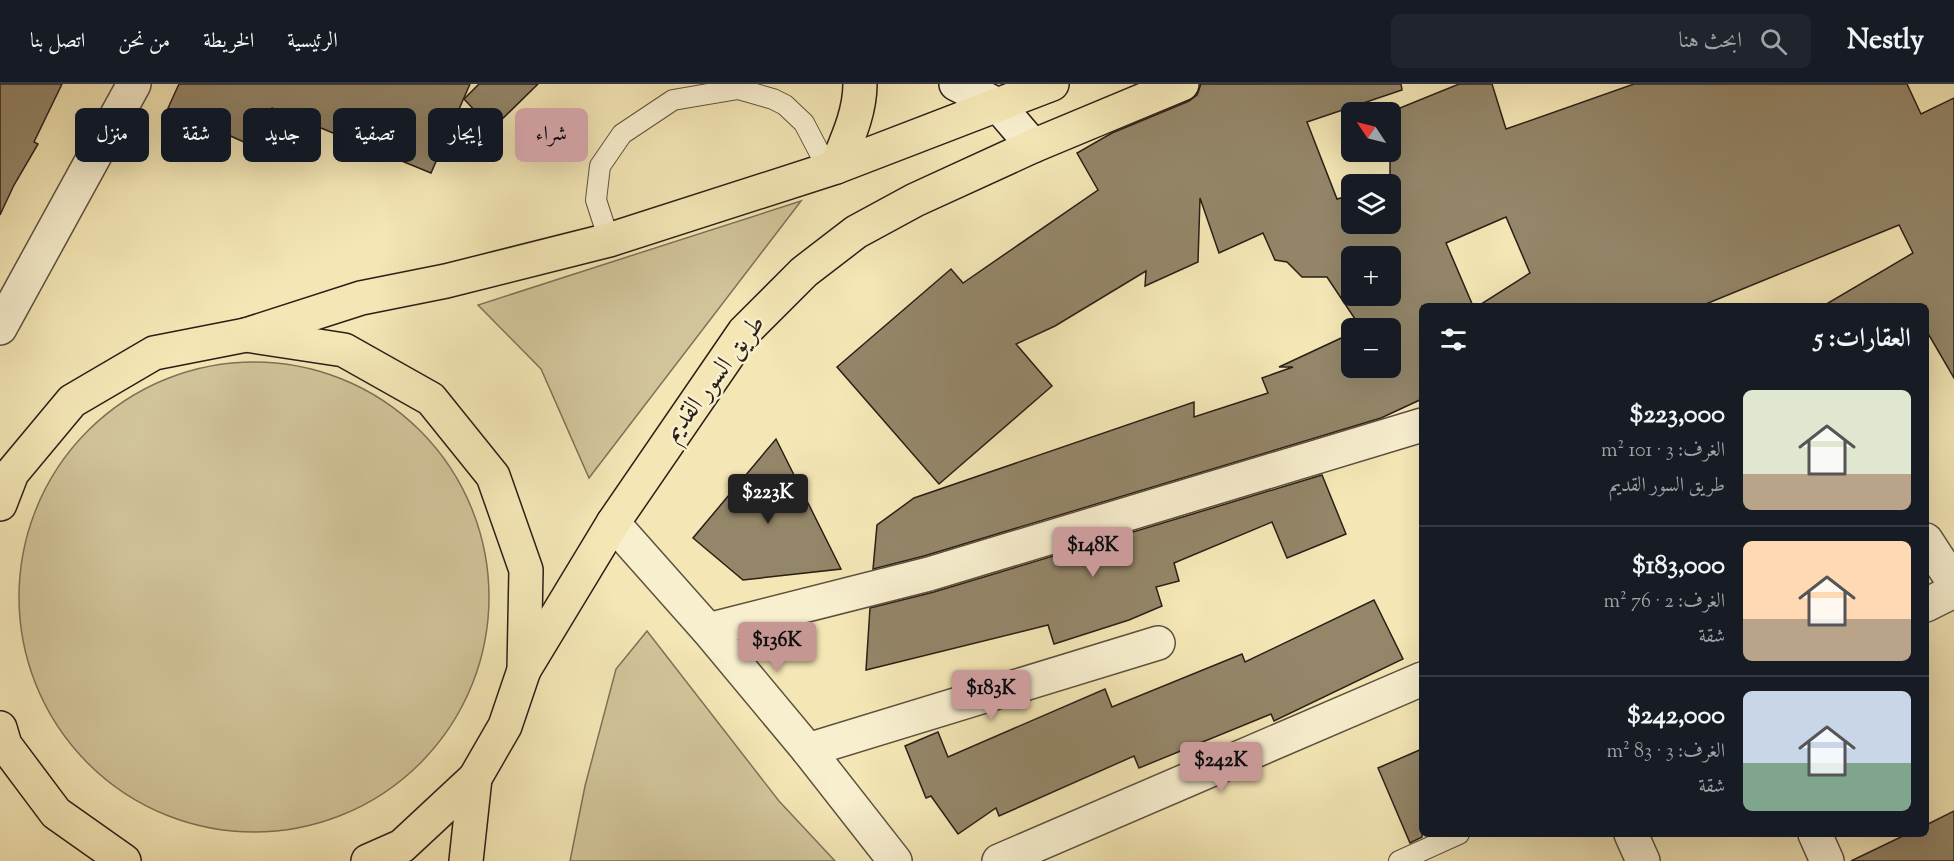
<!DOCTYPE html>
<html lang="ar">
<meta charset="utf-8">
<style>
body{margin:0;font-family:"Sorts Mill Goudy",Amiri,serif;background:#20242c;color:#f1f3f6;direction:rtl;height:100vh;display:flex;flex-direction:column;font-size:22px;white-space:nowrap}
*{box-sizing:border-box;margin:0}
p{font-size:20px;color:#9ea1a6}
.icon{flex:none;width:33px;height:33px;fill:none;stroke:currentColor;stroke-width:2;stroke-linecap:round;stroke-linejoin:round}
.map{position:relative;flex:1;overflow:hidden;direction:ltr}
.panel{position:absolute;left:1419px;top:219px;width:510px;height:534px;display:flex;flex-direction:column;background:#171b24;border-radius:9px;box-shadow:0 6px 24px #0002;direction:rtl}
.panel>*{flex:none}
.guide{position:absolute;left:18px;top:24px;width:570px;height:54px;direction:rtl;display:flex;gap:12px}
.needle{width:39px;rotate:305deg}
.fabs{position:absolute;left:1341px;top:18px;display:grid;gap:12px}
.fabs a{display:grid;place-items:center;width:60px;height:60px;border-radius:9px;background:#171b24;box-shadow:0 6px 24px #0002;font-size:30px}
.price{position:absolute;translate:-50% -51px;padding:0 14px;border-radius:6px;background:#c59692;color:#111;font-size:20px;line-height:39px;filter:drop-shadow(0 2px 3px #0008)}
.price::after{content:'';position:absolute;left:50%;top:36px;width:18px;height:14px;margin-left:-9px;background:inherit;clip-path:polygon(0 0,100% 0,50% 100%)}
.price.selected{background:#222;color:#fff}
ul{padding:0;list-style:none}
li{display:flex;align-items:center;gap:18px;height:150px;padding:0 18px}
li+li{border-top:2px solid #363941}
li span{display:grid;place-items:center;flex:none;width:168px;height:120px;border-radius:9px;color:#555}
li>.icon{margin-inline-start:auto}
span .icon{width:72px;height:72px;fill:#fffc;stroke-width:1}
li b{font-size:26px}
h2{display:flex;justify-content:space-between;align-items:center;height:72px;padding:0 18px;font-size:26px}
.chip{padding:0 21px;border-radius:9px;background:#171b24;box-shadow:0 6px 24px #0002;font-size:21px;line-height:54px}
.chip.selected{background:#c59692;color:#111}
header{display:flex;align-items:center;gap:36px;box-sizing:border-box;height:84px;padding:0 30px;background:#171b24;border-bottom:2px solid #363941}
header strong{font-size:28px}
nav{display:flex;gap:33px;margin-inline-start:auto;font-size:21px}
.search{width:420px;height:54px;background:#20242c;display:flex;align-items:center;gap:15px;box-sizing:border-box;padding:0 21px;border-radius:9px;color:#9ea1a6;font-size:22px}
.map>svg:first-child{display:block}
.green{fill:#d2c49a;stroke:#7e7258;stroke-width:1.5}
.building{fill:#948669;stroke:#2b1f17;stroke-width:1.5;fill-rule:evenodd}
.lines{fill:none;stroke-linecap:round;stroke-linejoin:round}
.lane-casing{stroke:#5d513e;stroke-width:22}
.street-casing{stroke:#5d513e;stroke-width:36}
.secondary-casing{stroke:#2b1f17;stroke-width:36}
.primary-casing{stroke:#2b1f17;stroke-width:36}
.highway-casing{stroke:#2b1f17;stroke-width:36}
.lane{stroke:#f8efcf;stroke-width:20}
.street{stroke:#f8efcf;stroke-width:33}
.secondary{stroke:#f8efcf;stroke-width:33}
.primary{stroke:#f4e6b5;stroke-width:33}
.highway{stroke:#f4e6b5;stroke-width:33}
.labels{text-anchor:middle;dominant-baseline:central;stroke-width:5;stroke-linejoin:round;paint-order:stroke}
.street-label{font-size:26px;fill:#2b1f17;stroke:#f8efcf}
</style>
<header>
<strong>Nestly</strong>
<div class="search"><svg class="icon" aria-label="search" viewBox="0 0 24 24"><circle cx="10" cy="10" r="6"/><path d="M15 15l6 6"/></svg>ابحث هنا</div>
<nav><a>الرئيسية</a><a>الخريطة</a><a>من نحن</a><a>اتصل بنا</a></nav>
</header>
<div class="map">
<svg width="1954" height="777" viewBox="0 0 1954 777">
<rect width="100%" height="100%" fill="#f4e6b5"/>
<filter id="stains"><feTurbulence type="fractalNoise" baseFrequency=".00333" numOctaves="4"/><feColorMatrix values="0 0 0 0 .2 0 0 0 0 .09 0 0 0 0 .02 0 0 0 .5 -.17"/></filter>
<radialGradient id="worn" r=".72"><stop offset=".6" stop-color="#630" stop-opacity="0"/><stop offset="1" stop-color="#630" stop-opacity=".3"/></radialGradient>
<g class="green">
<path d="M801,117L589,394L541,285L478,221Z"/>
<circle cx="254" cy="513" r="235"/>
<path d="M647,547L779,717L835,777H570L585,702L616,585Z"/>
</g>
<g class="building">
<path d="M0,0H62L34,58L38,60L14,101L0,131Z"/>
<path d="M179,0H470L431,89L272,24L255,63L168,24Z"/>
<path d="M479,0H538L492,45L464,15Z"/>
<path d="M1201,0H1401L1402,6L1307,38L1337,115L1352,111V140H1390V100H1384L1390,98V28L1459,0H1492L1506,45L1634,0H1907L1921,30L1954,14V294L1926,246V222H1823L1913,169L1899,141L1701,222H1478L1530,189L1506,133L1446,159L1473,222H1422V315L1381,334L924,472L873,485L877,441L914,414L1194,318V333L1268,309L1262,294L1293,283H1279L1352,249V284H1390V244H1361L1327,193H1302L1287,178L1275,176L1263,149L1219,169L1200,114L1198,178L1145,202L1146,187L1055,242L1016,260L1052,302L939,400L837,283L951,185L963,199L1098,106L1077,69L1112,49L1189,17L1197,11ZM1352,172H1390V212H1352Z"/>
<path d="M776,355L841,485L743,496L693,454Z"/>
<path d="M1322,391L1346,450L1287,474L1272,438L1174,479L1179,497L1156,503L1162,522L1129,536L1054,560L1048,541L866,586L870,524L934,508Z"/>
<path d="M1374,516L1403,575L1274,637L1271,630L1139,684L1134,672L999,732L996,724L958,750L931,712L926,714L905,662L938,648L948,673L1105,605L1112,623L1242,570L1245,578Z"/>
<path d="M1422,665V753L1410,759L1378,684Z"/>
<path d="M1954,727V777H1851L1907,750H1926V741Z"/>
</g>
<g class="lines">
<g class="lane-casing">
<g id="lane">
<path d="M609,156L596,116L600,82L622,50L673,16L738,5L773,15L785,21L804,39L828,85"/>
<path d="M1399,777L1459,750"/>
</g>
</g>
<g class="street-casing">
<g id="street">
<path d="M0,244L134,0"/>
<path d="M613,439L708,546L808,666L895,777"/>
<path d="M1926,456L1954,499"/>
<path d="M1926,521L1954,507"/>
<path d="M708,546L929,490L1422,341"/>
<path d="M808,666L1158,559"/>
<path d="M1631,750L1643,777"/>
<path d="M1815,750L1827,777"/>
<path d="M999,777L1422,595"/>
</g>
</g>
<g class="secondary-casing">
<path id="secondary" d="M956,0L998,21L1033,62"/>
</g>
<g class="primary-casing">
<g id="primary">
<path d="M836,83C847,56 860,29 860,0"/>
<path d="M246,251L361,214L446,197L609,156L836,83L1052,0"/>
<path d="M524,586L613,439L744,248L804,188L856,148L915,116L1033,62L1182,0"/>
</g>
</g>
<g class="highway-casing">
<g id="highway">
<path d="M0,420L12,389L72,317L154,269L246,251L344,266L431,315L493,392L526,486L524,586L505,642L475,694L402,762L368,777"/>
<path d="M0,644L5,661L56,729L124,777"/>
<path d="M466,777L475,694"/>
</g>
</g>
<use href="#lane" class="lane"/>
<use href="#street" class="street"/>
<use href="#secondary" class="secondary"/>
<use href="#primary" class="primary"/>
<use href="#highway" class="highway"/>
</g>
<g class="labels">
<g class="street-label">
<text transform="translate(715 295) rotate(-53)">طريق السور القديم</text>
</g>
</g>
<rect width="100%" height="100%" filter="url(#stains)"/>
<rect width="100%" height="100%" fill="url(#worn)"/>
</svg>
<div class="fabs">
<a><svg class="needle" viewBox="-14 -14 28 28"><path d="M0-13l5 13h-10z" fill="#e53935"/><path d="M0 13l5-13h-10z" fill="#9ea1a6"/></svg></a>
<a><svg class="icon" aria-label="layers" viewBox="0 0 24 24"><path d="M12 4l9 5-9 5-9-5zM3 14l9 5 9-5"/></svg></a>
<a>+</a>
<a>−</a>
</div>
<b class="price selected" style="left:768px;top:441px">$223K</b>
<b class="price" style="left:1093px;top:494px">$148K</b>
<b class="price" style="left:777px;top:589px">$136K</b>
<b class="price" style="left:991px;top:637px">$183K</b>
<b class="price" style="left:1221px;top:709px">$242K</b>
<div class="guide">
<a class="chip selected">شراء</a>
<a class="chip">إيجار</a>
<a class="chip">تصفية</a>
<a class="chip">جديد</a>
<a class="chip">شقة</a>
<a class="chip">منزل</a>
</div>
<section class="panel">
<h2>العقارات: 5<svg class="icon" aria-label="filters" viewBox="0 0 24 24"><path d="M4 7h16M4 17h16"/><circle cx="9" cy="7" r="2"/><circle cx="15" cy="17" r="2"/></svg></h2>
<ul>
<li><span style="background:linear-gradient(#dfe7d0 70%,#b9a48a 0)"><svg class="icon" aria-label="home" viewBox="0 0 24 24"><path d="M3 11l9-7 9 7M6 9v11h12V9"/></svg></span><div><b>$223,000</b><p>الغرف: 3 · 101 m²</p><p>طريق السور القديم</p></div></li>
<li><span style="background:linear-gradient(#ffd9b3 65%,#b9a48a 0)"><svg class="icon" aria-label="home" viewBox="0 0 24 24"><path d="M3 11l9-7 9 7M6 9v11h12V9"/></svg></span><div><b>$183,000</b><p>الغرف: 2 · 76 m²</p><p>شقة</p></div></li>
<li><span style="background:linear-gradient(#c9d6e8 60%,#7fa58c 0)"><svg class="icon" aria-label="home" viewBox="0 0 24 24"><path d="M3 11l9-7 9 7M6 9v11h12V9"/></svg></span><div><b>$242,000</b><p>الغرف: 3 · 83 m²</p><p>شقة</p></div></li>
</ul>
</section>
</div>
